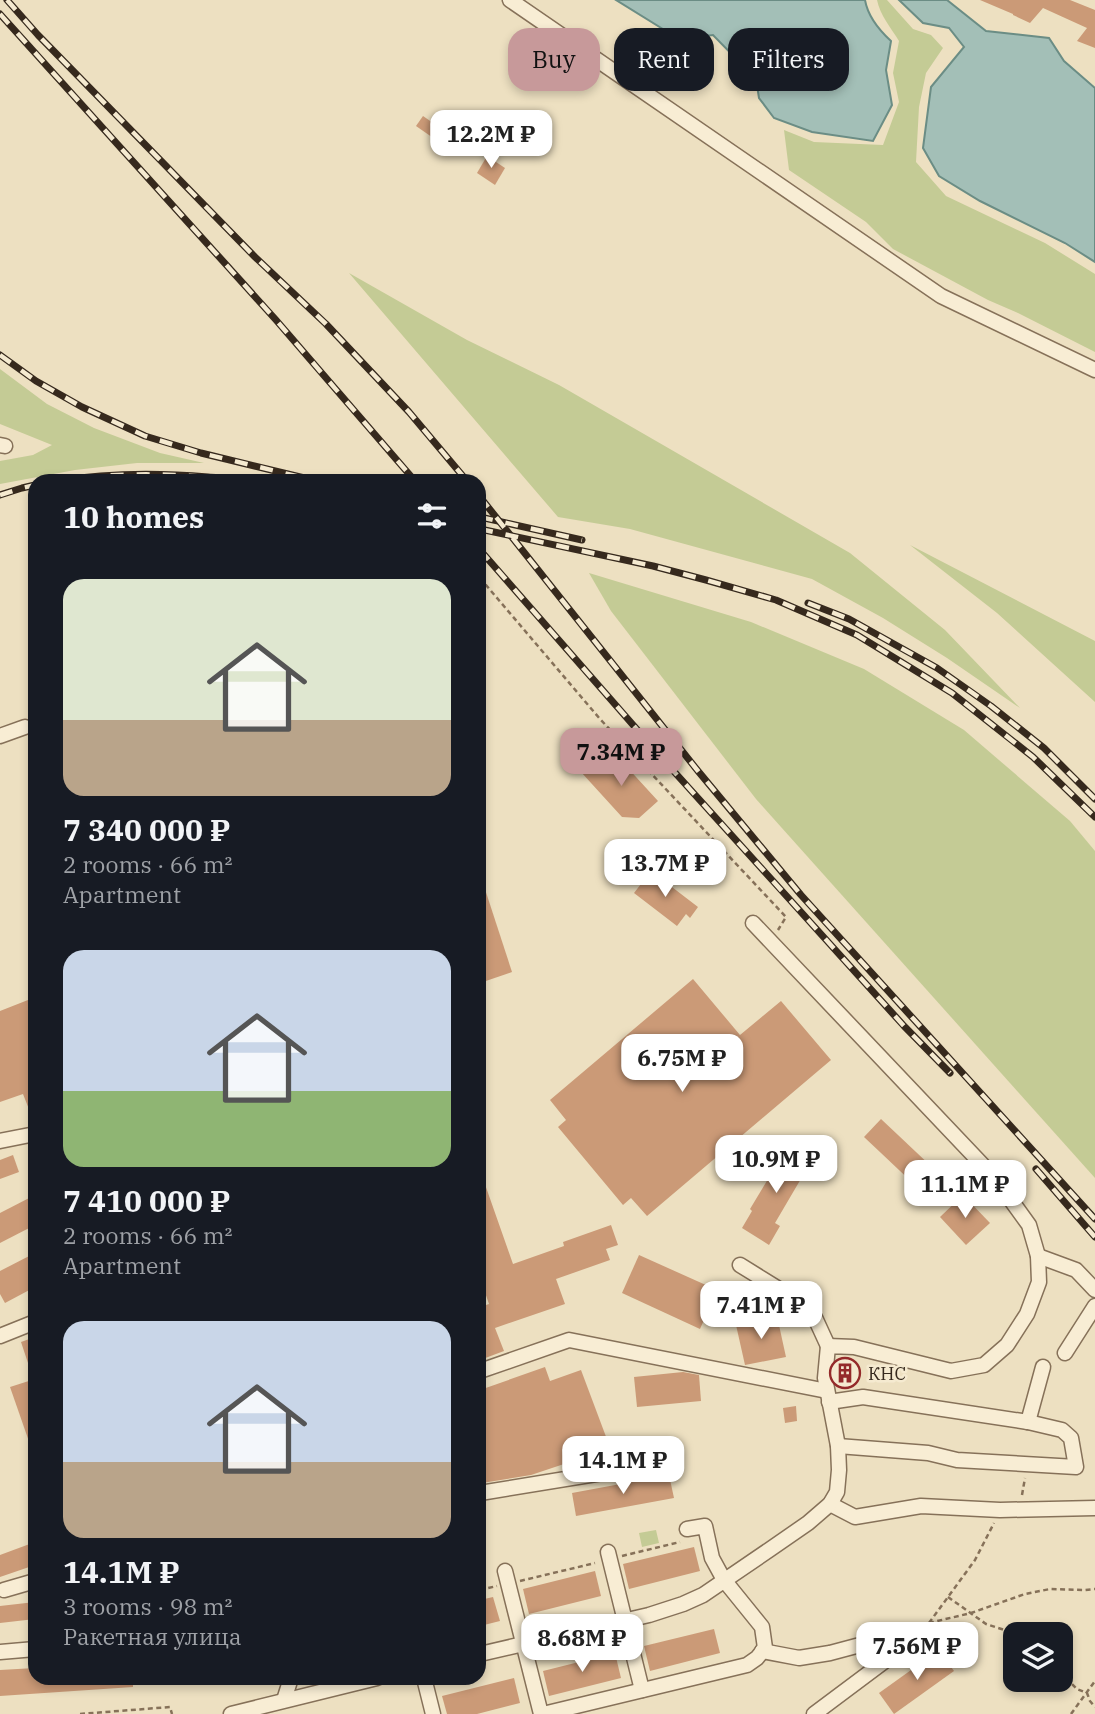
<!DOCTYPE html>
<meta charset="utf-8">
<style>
body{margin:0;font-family:"IBM Plex Serif",serif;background:#20242c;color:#f1f3f6;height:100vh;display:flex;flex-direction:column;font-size:26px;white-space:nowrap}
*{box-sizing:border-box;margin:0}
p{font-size:23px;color:#9ea1a6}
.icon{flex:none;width:38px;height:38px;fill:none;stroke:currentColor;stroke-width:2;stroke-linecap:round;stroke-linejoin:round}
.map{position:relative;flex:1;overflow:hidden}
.panel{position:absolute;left:28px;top:474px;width:458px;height:1211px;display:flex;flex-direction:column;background:#171b24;border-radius:21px;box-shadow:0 4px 10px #0003}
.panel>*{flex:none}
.banner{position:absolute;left:508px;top:28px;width:481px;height:63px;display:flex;gap:14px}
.buttons{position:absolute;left:1003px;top:1622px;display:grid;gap:14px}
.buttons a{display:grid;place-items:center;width:70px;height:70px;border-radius:14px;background:#171b24;box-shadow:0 4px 10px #0003;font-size:35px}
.price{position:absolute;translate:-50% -60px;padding:0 16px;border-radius:14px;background:#fff;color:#222;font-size:23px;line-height:46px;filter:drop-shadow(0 2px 4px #0008)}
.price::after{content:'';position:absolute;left:50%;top:42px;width:21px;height:16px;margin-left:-10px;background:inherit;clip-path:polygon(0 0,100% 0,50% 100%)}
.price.selected{background:#c7999a;color:#111}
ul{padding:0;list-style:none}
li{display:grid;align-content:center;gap:14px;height:371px;padding:0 35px}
li span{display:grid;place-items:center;height:217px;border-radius:21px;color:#555}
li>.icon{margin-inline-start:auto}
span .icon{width:126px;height:126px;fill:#fffc;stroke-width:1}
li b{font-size:30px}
h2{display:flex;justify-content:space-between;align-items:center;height:84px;padding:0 35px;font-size:30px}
.tag{padding:0 24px;border-radius:21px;background:#171b24;box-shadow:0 4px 10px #0003;font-size:24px;line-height:63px}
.tag.selected{background:#c7999a;color:#111}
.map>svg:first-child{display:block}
.green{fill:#c4cb95}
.water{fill:#a3bfb7;stroke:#6b8d85;stroke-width:2}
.building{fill:#cb9a77}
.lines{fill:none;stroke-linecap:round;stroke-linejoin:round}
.minor-casing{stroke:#867159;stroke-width:17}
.path{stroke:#867159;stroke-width:2.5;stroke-dasharray:5 3.5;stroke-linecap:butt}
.minor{stroke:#f8edd4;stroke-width:14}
.rail-casing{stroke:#36291d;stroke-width:7}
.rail{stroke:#f5ead0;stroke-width:4.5;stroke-dasharray:13;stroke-linecap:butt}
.labels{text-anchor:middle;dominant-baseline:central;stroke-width:5;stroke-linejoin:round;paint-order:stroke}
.poi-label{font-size:18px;fill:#36291d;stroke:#f5ead0;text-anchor:start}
</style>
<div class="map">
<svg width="1095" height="1714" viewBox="0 0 1095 1714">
<rect width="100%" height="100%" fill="#ede0c1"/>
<g class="green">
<path d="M877,0H887L913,29L931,35L943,48L926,73L919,107L916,162L946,196L1045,243L1095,274V352L1018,313L988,300L893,249L866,222L789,170L784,130L814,142L883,145L899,102L893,73L899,41C891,28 880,15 877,0Z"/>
<path d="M349,273L467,340L559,385L850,553L945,630L1020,708L947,658L883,618L812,579L630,529L558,517Z"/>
<path d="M0,369L47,404L94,428L160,453L204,463H137L75,470L0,484V461L33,455L52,445L0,424Z"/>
<path d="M910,545L1095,641V702L997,613Z"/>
<path d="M589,573L751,622L864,669L964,730L1070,821L1095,851V1178L756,799L611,611Z"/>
<path d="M656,1530L659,1543L642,1547L639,1533Z"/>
</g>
<g class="water">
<path d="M616,0H865C868,17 879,30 891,41L886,70L892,105L873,141L812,132L774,118L759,98L756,79L713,35L679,39Z"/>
<path d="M899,0H947L986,31L1049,38L1064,61L1095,88V262L1065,243L980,201L939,176L923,148L931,87L964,47L949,28L923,23Z"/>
</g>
<g class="building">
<path d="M980,0H1070L1095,10V48L1077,41L1087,28L1043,8L1030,23L1013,15V14Z"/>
<path d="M423,116L456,139L449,149L416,126Z"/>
<path d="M487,156L505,168L495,185L477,173Z"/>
<path d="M615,754L658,801L639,818L622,817L581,772L590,764L597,771Z"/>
<path d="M651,871L698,907L690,918L686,914L677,926L634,893Z"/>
<path d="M480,880H482L512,972L480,983Z"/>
<path d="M693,979L740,1035L781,1001L831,1060L647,1216L631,1198L623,1205L558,1127L566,1120L550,1100Z"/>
<path d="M28,1000L35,1018L34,1122L23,1094L0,1102V1011Z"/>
<path d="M881,1119L933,1168L916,1186L864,1137Z"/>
<path d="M788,1146L812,1160L775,1223L780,1226L769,1245L742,1228L752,1211L750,1209Z"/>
<path d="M13,1155L19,1172L0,1179V1160Z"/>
<path d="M480,1173H481L513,1264L564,1246L563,1242L611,1225L618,1245L606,1249L610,1260L556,1279L565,1304L495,1328L504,1351L480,1360V1307L489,1304L480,1278Z"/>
<path d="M35,1195V1225L0,1243V1213Z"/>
<path d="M963,1195L990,1223L966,1245L940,1217Z"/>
<path d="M35,1253V1287L5,1303L0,1294V1271Z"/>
<path d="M639,1255L717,1290L700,1329L622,1293Z"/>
<path d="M777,1316L786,1357L745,1365L736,1325Z"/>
<path d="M35,1337V1378H33L21,1342Z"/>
<circle cx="845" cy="1373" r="8"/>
<path d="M545,1367L550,1381L581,1370L614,1458L594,1465L585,1441L562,1449L564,1464L531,1475L482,1483L481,1480L480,1481V1390Z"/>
<path d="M683,1372L699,1375L701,1401L637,1407L634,1377Z"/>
<path d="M35,1379V1453H33L10,1387Z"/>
<path d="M796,1406L797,1421L785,1423L783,1408Z"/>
<path d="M669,1475L674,1498L576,1516L572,1493Z"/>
<path d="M35,1542V1565L0,1577V1555Z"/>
<path d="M694,1547L700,1571L629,1589L623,1564Z"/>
<path d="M595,1571L601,1596L529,1614L523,1589Z"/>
<path d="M493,1597L500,1621L480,1626V1600Z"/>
<path d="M35,1602V1619L0,1623V1606Z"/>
<path d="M714,1629L720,1653L650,1671L644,1646Z"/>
<path d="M939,1650L954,1671L894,1714L879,1693Z"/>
<path d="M615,1653L621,1678L549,1696L543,1671Z"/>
<path d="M35,1668V1678H133V1687L0,1696V1670Z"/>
<path d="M514,1678L520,1703L477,1714H447L442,1696Z"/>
</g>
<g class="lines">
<g class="minor-casing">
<g id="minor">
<path d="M510,0L941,296L1095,370"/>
<path d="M0,445L5,446"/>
<path d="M0,736L25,727"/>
<path d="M0,1141L35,1134"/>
<path d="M1038,1256L1076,1270L1095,1290"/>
<path d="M740,1265L811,1309L828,1346"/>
<path d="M0,1336L35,1322"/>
<path d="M1065,1353L1095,1306"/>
<path d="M480,1371L569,1340L827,1391"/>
<path d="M829,1402L863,1397L1028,1422L1062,1430L1071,1438L1076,1467L957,1460L928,1453L838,1446"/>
<path d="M1028,1422L1043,1367"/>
<path d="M480,1493L633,1468"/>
<path d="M830,1504L855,1517L921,1506L1000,1510L1095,1508"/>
<path d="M608,1552L642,1690"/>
<path d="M505,1571L541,1714"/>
<path d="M4,1590L35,1581"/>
<path d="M762,1651L799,1658L830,1653L890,1637L910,1643"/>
<path d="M0,1652L35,1649"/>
<path d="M480,1654L649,1615L683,1604L703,1595L769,1550L808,1523L830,1504L837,1492L839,1470L838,1446L825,1378L828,1346L854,1347L951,1371L984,1365L1007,1345L1027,1314L1039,1282L1038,1256L1029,1225L995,1178L753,923"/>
<path d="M424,1678L433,1714"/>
<path d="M284,1700L291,1678"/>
<path d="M231,1714L377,1678"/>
<path d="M543,1714L747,1665L757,1658L765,1648L762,1627L724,1580L712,1558L705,1526L687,1529"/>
<path d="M814,1714L921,1634"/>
</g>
</g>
<g class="path">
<path d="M480,578L600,719L786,917L778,930"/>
<path d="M1022,1495L1025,1478"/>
<path d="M622,1556L680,1542"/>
<path d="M520,1581L595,1563"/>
<path d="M480,1590L497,1586"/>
<path d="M948,1597L986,1624L1017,1634"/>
<path d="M929,1623L971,1613L1025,1594L1050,1589L1085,1590L1095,1589"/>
<path d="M929,1623L975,1560L994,1523"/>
<path d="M1060,1672L1077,1689L1087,1693L1090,1701L1095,1707"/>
<path d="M80,1714L170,1707L172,1714"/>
<path d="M1071,1714L1095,1681"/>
</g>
<use href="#minor" class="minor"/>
<g class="rail-casing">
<g id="rail">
<path d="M7,0L38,35L255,257L326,324L409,412L467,481"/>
<path d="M0,14L276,320L415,481"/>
<path d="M0,355L36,381L82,407L145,436L201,453L317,481"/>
<path d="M59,481C107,473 159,473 208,477C222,478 237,478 252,481"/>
<path d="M0,495L22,488L35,485"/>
<path d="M480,497L698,771L801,895L1095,1219"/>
<path d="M480,517L582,540"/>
<path d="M480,529L653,566L706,580L776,600L857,635L952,693L1033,757L1095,817"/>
<path d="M480,550L669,766L904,1026L950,1073"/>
<path d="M808,603L849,619L937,668L991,706L1044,748L1095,799"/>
<path d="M1036,1169L1095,1237"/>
</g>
</g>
<use href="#rail" class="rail"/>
</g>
<defs>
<g id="building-ring" transform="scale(1.575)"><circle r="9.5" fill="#f5ead0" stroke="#942a2a" stroke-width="1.5"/><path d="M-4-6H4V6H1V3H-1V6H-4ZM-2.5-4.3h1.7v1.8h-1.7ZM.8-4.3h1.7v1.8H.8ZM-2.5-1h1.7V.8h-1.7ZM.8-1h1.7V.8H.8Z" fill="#942a2a"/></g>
</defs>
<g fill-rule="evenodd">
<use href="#building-ring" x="845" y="1373"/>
</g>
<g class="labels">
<g class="poi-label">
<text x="868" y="1373">КНС</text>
</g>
</g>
</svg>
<div class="buttons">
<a><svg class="icon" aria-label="layers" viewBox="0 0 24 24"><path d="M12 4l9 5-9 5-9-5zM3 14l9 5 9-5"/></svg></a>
</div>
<b class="price" style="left:491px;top:170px">12.2M ₽</b>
<b class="price selected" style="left:621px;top:788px">7.34M ₽</b>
<b class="price" style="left:665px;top:899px">13.7M ₽</b>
<b class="price" style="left:682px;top:1094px">6.75M ₽</b>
<b class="price" style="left:776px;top:1195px">10.9M ₽</b>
<b class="price" style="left:965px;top:1220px">11.1M ₽</b>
<b class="price" style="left:761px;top:1341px">7.41M ₽</b>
<b class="price" style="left:623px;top:1496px">14.1M ₽</b>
<b class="price" style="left:582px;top:1674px">8.68M ₽</b>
<b class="price" style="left:917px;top:1682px">7.56M ₽</b>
<div class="banner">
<a class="tag selected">Buy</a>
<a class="tag">Rent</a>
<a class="tag">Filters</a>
</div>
<section class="panel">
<h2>10 homes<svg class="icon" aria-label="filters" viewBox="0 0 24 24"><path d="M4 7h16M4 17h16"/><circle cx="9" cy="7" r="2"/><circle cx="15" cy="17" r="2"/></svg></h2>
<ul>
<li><span style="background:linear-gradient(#dfe7d0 65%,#b9a48a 0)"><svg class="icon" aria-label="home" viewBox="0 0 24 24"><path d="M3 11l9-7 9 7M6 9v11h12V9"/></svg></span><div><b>7 340 000 ₽</b><p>2 rooms · 66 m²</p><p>Apartment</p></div></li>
<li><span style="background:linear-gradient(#c9d6e8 65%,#8fb573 0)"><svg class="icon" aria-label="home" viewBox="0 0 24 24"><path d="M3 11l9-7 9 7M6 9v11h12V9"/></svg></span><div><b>7 410 000 ₽</b><p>2 rooms · 66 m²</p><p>Apartment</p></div></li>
<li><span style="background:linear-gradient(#c9d6e8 65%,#b9a48a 0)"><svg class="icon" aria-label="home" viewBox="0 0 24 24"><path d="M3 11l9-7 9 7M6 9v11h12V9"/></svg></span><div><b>14.1M ₽</b><p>3 rooms · 98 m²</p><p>Ракетная улица</p></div></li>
</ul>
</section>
</div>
